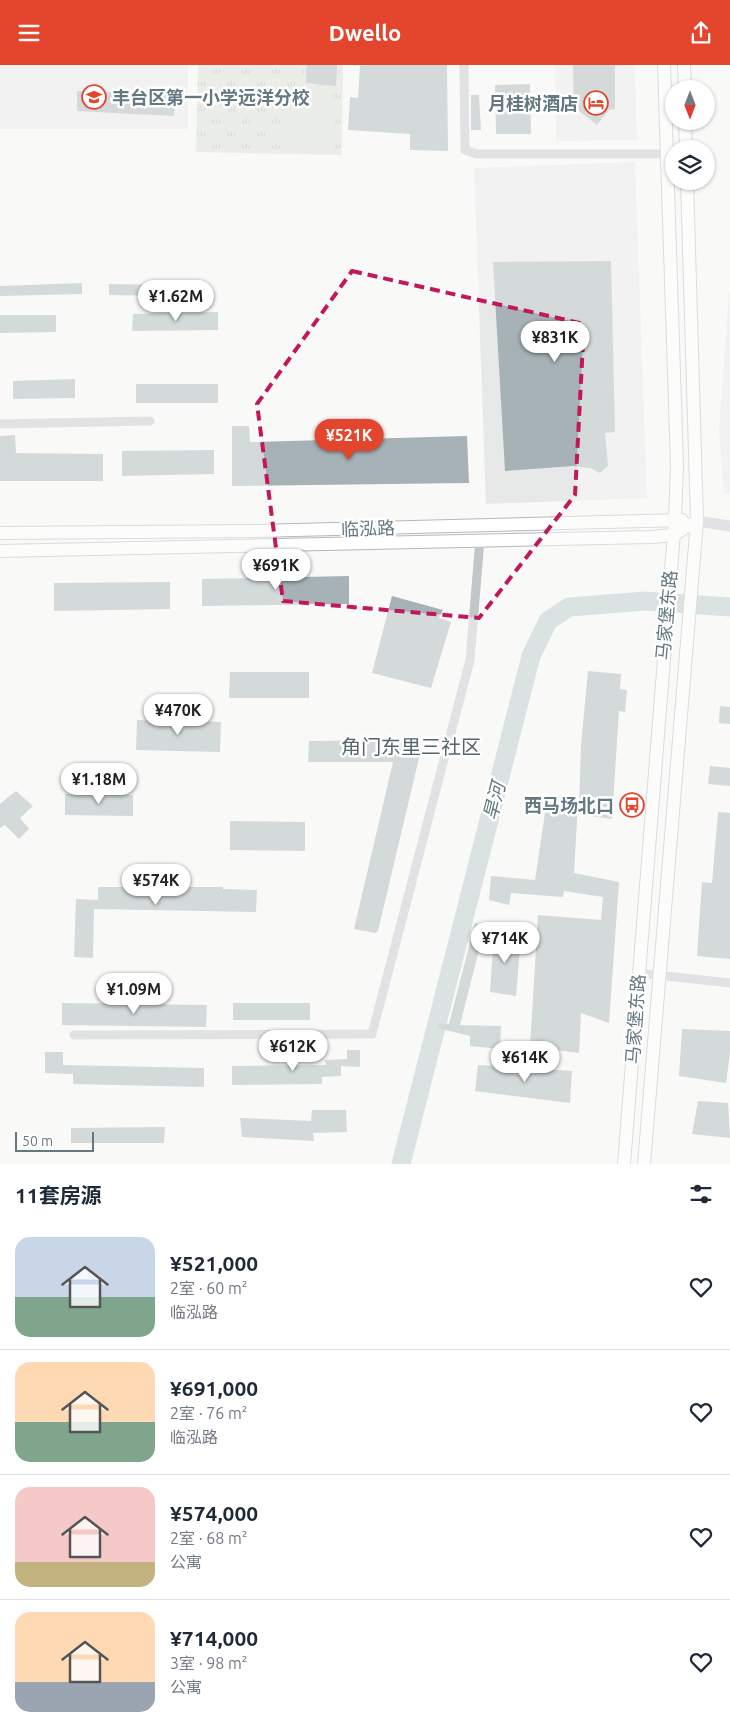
<!DOCTYPE html>
<html lang="zh">
<meta charset="utf-8">
<style>
body{margin:0;font-family:Ubuntu,"Noto Sans SC",sans-serif;background:#f2f2f3;color:#1f2937;height:100vh;display:flex;flex-direction:column;font-size:19px;white-space:nowrap}
*{box-sizing:border-box;margin:0}
p{font-size:16px;color:#747a83}
.icon{flex:none;width:28px;height:28px;fill:none;stroke:currentColor;stroke-width:2;stroke-linecap:round;stroke-linejoin:round}
.map{position:relative;height:1099px;overflow:hidden}
.details{display:flex;flex-direction:column;background:#fff;flex:1}
.details>*{flex:none}
.needle{width:32px;rotate:180deg}
.tools{position:absolute;left:665px;top:15px;display:grid;gap:10px}
.tools a{display:grid;place-items:center;width:50px;height:50px;border-radius:50%;background:#fff;box-shadow:0 1px 4px #0004;font-size:25px}
.scale{position:absolute;left:15px;bottom:12px;width:79px;box-sizing:border-box;padding-left:5px;border:2px solid #647882;border-top:0;font-size:14px;line-height:18px;white-space:nowrap;color:#647882;-webkit-text-stroke:4px #fff;paint-order:stroke}
.price{position:absolute;translate:-50% -42px;padding:0 11px;border-radius:18px;background:#fff;color:#222;font-size:16px;line-height:32px;filter:drop-shadow(0 1px 2px #0008)}
.price::after{content:'';position:absolute;left:50%;top:30px;width:15px;height:11px;margin-left:-8px;background:inherit;clip-path:polygon(0 0,100% 0,50% 100%)}
.price.selected{background:#e4452d;color:#fff}
ul{padding:0;list-style:none}
li{display:flex;align-items:center;gap:15px;height:125px;padding:0 15px}
li+li{border-top:1px solid #e0e1e3}
li span{display:grid;place-items:center;flex:none;width:140px;height:100px;border-radius:15px;color:#555}
li>.icon{margin-inline-start:auto}
span .icon{width:60px;height:60px;fill:#fffc;stroke-width:1}
li b{font-size:21px}
h2{display:flex;justify-content:space-between;align-items:center;height:60px;padding:0 15px;font-size:21px}
header{display:flex;justify-content:space-between;align-items:center;height:65px;padding:0 15px;background:#e4452d;color:#fff;font-size:22px;font-weight:700}
.map>svg:first-child{display:block}
.built{fill:#e7e9e8}
.grass{fill:url(#grass-tufts)}
.pitch{fill:#daded6}
.lines{fill:none;stroke-linecap:round;stroke-linejoin:round}
.river{stroke:#b7c6c8;stroke-width:19}
.building{fill:#a7b2b6}
.secondary-casing{stroke:#b2babe;stroke-width:14}
.minor{stroke:#c0c6c9;stroke-width:9}
.tertiary{stroke:#c0c6c9;stroke-width:11}
.secondary{stroke:#fff;stroke-width:12}
.marked{fill:none;stroke:#c2185b;stroke-width:4;stroke-dasharray:10 6;stroke-linejoin:round}
.labels{text-anchor:middle;dominant-baseline:central;stroke-width:5;stroke-linejoin:round;paint-order:stroke}
.poi-label{font-size:18px;font-weight:bold;fill:#647882;stroke:#fff;text-anchor:end}
.street-label{font-size:18px;fill:#647882;stroke:#fff}
.water-label{font-size:19px;font-style:italic;fill:#5f777c;stroke:#fff}
.quarter-label{font-size:20px;fill:#56656d;stroke:#fff}
</style>
<header><svg class="icon" aria-label="menu" viewBox="0 0 24 24"><path d="M4 6h16M4 12h16M4 18h16"/></svg>Dwello<svg class="icon" aria-label="share" viewBox="0 0 24 24"><path d="M12 15V3M7 8l5-5 5 5M5 13v7h14v-7"/></svg></header>
<div class="map">
<svg width="730" height="1099" viewBox="0 0 730 1099">
<defs>
<pattern id="grass-tufts" width="24" height="20" patternUnits="userSpaceOnUse" patternTransform="scale(1.25)"><rect width="24" height="20" fill="#daded6"/><path d="M3 7l-1-3M5 7V3M7 7l1-3M15 17l-1-3M17 17v-4M19 17l1-3" fill="none" stroke="#b4b9b3"/></pattern>
</defs>
<rect width="100%" height="100%" fill="#f9f9f7"/>
<g class="built">
<rect x="0" y="0" width="188" height="64"/>
<path d="M555,0H635L637,75L556,76Z"/>
<path d="M635,97L647,433L486,439L474,103Z"/>
<path d="M729,227H730V429L724,428L719,366Z"/>
</g>
<path class="grass" d="M198,0H343L342,90L196,87Z"/>
<path class="pitch" d="M334,32L335,85H286V33Z"/>
<g class="lines">
<path class="river" d="M401,1099L531,591L548,556L569,542L645,536L730,542"/>
</g>
<g class="building">
<path d="M307,0H337L336,21L306,18Z"/>
<path d="M360,0H447L448,86L410,85V69L348,65L350,32L358,33Z"/>
<path d="M573,0H615V44L609,45L597,60L574,42Z"/>
<path d="M530,19L531,69H496L495,20Z"/>
<path d="M77,26L175,30L174,51L77,46Z"/>
<path d="M471,30H479L481,65H471Z"/>
<path d="M611,196L615,367L605,368L608,401L600,408L590,403L573,401L505,406L493,197Z"/>
<path d="M82,218V229L0,231V221Z"/>
<path d="M109,219L167,220V231L109,230Z"/>
<path d="M218,247V265L132,266L133,249Z"/>
<path d="M0,250H56V267L0,268Z"/>
<path d="M75,314V333L13,334V316Z"/>
<rect x="136" y="319" width="82" height="19"/>
<path d="M232,361H249L250,377L467,371L469,418L232,421Z"/>
<path d="M15,370L16,388L103,389V416H0V371Z"/>
<path d="M214,385V409L122,411V386Z"/>
<path d="M349,511V539L202,541V514Z"/>
<path d="M170,517V544L54,546V518Z"/>
<path d="M392,531L443,545L439,553L451,557L431,623L372,608Z"/>
<path d="M588,606L621,609L620,624L627,625L625,647L619,646L612,754L589,751L579,744L581,680Z"/>
<path d="M230,607H309V633H229Z"/>
<path d="M720,641L730,642V659L719,658Z"/>
<path d="M137,655L221,657L220,687L136,685Z"/>
<path d="M421,675L420,689L378,866L375,868L354,864L393,697H308L309,676Z"/>
<path d="M710,701L730,703V721L708,719Z"/>
<path d="M16,726L33,741L20,753L29,764L19,774L5,760L0,763V739Z"/>
<path d="M65,729L133,730V751L65,750Z"/>
<path d="M547,734L578,738L574,808L619,817L609,958L581,948L579,988L530,982L538,850L601,855L603,832L564,826L563,832L511,828L509,840L489,835L491,811L535,815Z"/>
<path d="M718,747L730,748V894L697,891L702,817L712,818Z"/>
<path d="M230,756L305,757V786L230,785Z"/>
<path d="M98,822H223V824L257,825L256,847L94,844L93,893L74,892L76,834L98,835Z"/>
<path d="M475,858L485,861L460,960L501,961L500,984L470,981V971L437,963L438,959H449Z"/>
<path d="M494,868L521,871L516,931L490,927Z"/>
<path d="M62,938L207,940L206,962L62,960Z"/>
<rect x="233" y="938" width="77" height="17"/>
<path d="M682,964L730,966V988L726,1018L679,1011Z"/>
<path d="M347,985H360V1002L341,1001V1011L322,1012V1019L232,1020V1001L326,1000L325,995L347,994Z"/>
<path d="M45,987H63V1000L204,1003V1022L73,1019V1009L45,1008Z"/>
<path d="M478,1000L572,1006L570,1038L475,1026Z"/>
<path d="M698,1036L728,1038L730,1073L692,1069Z"/>
<path d="M312,1045H346L347,1067L313,1068L314,1076L242,1072L240,1053L311,1056Z"/>
<path d="M165,1062L164,1078H71V1063Z"/>
</g>
<g class="lines">
<g class="secondary-casing">
<g id="secondary">
<path d="M684,0L685,24"/>
<path d="M685,56L686,84"/>
<path d="M0,468L256,466L682,455"/>
<path d="M0,486L652,472L673,470L697,456"/>
<path d="M624,1099L675,455L677,400L664,0"/>
<path d="M644,1099L697,456L687,116"/>
</g>
</g>
<g class="minor">
<path d="M464,0L465,85L477,89H667"/>
<path d="M0,359L150,356"/>
<path d="M638,908L730,918"/>
<path d="M74,970L372,969L470,595L480,474"/>
</g>
<path class="tertiary" d="M697,456L730,461"/>
<use href="#secondary" class="secondary"/>
</g>
<path d="M0 0H730V1099H0ZM352,206L584,259L575,430L479,553L283,536L257,339Z" fill="#f9f9f7" fill-opacity=".55" fill-rule="evenodd"/>
<path class="marked" d="M352,206L584,259L575,430L479,553L283,536L257,339Z"/>
<defs>
<g id="school-ring" transform="scale(1.25)"><circle r="9.5" fill="#fff" stroke="#e4452d" stroke-width="1.5"/><path d="M0-5L7-2L0 1L-7-2ZM-4 1L0 2.5L4 1V4Q0 6-4 4Z" fill="#e4452d"/></g>
<g id="hotel-ring" transform="scale(1.25)"><circle r="9.5" fill="#fff" stroke="#e4452d" stroke-width="1.5"/><path d="M-6-4.5h1.5V1H6V5H4.5V3h-9V5H-6ZM-4 0a1.8 1.8 0 1 1 3.6 0ZM.5 0V-2.5h3Q6-2.5 6 0Z" fill="#e4452d"/></g>
<g id="bus-ring" transform="scale(1.25)"><circle r="9.5" fill="#fff" stroke="#e4452d" stroke-width="1.5"/><path d="M-5-6H5V4H4V6H2V4H-2V6H-4V4H-5ZM-3.5-4V0h7V-4ZM-3.5 1.2v1.5H-2V1.2ZM2 1.2v1.5H3.5V1.2Z" fill="#e4452d"/></g>
</defs>
<g fill-rule="evenodd">
<use href="#school-ring" x="94" y="32"/>
<use href="#hotel-ring" x="596" y="38"/>
<use href="#bus-ring" x="632" y="740"/>
</g>
<g class="labels">
<g class="poi-label">
<text x="112" y="32" text-anchor="start">丰台区第一小学远洋分校</text>
<text x="578" y="38">月桂树酒店</text>
<text x="614" y="740">西马场北口</text>
</g>
<g class="street-label">
<text transform="translate(368 463) rotate(-2)">临泓路</text>
<text transform="translate(666 550) rotate(-85)">马家堡东路</text>
<text transform="translate(635 954) rotate(-86)">马家堡东路</text>
</g>
<g class="water-label">
<text transform="translate(494 736) rotate(-76)">旱河</text>
</g>
<g class="quarter-label">
<text x="411" y="681">角门东里三社区</text>
</g>
</g>
</svg>
<div class="tools">
<a><svg class="needle" viewBox="-14 -14 28 28"><path d="M0-13l5 13h-10z" fill="#e53935"/><path d="M0 13l5-13h-10z" fill="#747a83"/></svg></a>
<a><svg class="icon" aria-label="layers" viewBox="0 0 24 24"><path d="M12 4l9 5-9 5-9-5zM3 14l9 5 9-5"/></svg></a>
</div>
<div class="scale">50 m</div>
<b class="price" style="left:176px;top:257px">¥1.62M</b>
<b class="price" style="left:555px;top:298px">¥831K</b>
<b class="price selected" style="left:349px;top:396px">¥521K</b>
<b class="price" style="left:276px;top:526px">¥691K</b>
<b class="price" style="left:178px;top:671px">¥470K</b>
<b class="price" style="left:99px;top:740px">¥1.18M</b>
<b class="price" style="left:156px;top:841px">¥574K</b>
<b class="price" style="left:505px;top:899px">¥714K</b>
<b class="price" style="left:134px;top:950px">¥1.09M</b>
<b class="price" style="left:293px;top:1007px">¥612K</b>
<b class="price" style="left:525px;top:1018px">¥614K</b>
</div>
<section class="details">
<h2>11套房源<svg class="icon" aria-label="filters" viewBox="0 0 24 24"><path d="M4 7h16M4 17h16"/><circle cx="9" cy="7" r="2"/><circle cx="15" cy="17" r="2"/></svg></h2>
<ul>
<li><span style="background:linear-gradient(#c9d6e8 60%,#7fa58c 0)"><svg class="icon" aria-label="home" viewBox="0 0 24 24"><path d="M3 11l9-7 9 7M6 9v11h12V9"/></svg></span><div><b>¥521,000</b><p>2室 · 60 m²</p><p>临泓路</p></div><svg class="icon" aria-label="heart" viewBox="0 0 24 24"><path d="M12 20l-8-8c-3-5 5-10 8-4 3-6 11-1 8 4z"/></svg></li>
<li><span style="background:linear-gradient(#ffd9b3 60%,#7fa58c 0)"><svg class="icon" aria-label="home" viewBox="0 0 24 24"><path d="M3 11l9-7 9 7M6 9v11h12V9"/></svg></span><div><b>¥691,000</b><p>2室 · 76 m²</p><p>临泓路</p></div><svg class="icon" aria-label="heart" viewBox="0 0 24 24"><path d="M12 20l-8-8c-3-5 5-10 8-4 3-6 11-1 8 4z"/></svg></li>
<li><span style="background:linear-gradient(#f6c9c9 75%,#c2b280 0)"><svg class="icon" aria-label="home" viewBox="0 0 24 24"><path d="M3 11l9-7 9 7M6 9v11h12V9"/></svg></span><div><b>¥574,000</b><p>2室 · 68 m²</p><p>公寓</p></div><svg class="icon" aria-label="heart" viewBox="0 0 24 24"><path d="M12 20l-8-8c-3-5 5-10 8-4 3-6 11-1 8 4z"/></svg></li>
<li><span style="background:linear-gradient(#ffd9b3 70%,#9aa5b1 0)"><svg class="icon" aria-label="home" viewBox="0 0 24 24"><path d="M3 11l9-7 9 7M6 9v11h12V9"/></svg></span><div><b>¥714,000</b><p>3室 · 98 m²</p><p>公寓</p></div><svg class="icon" aria-label="heart" viewBox="0 0 24 24"><path d="M12 20l-8-8c-3-5 5-10 8-4 3-6 11-1 8 4z"/></svg></li>
</ul>
</section>
